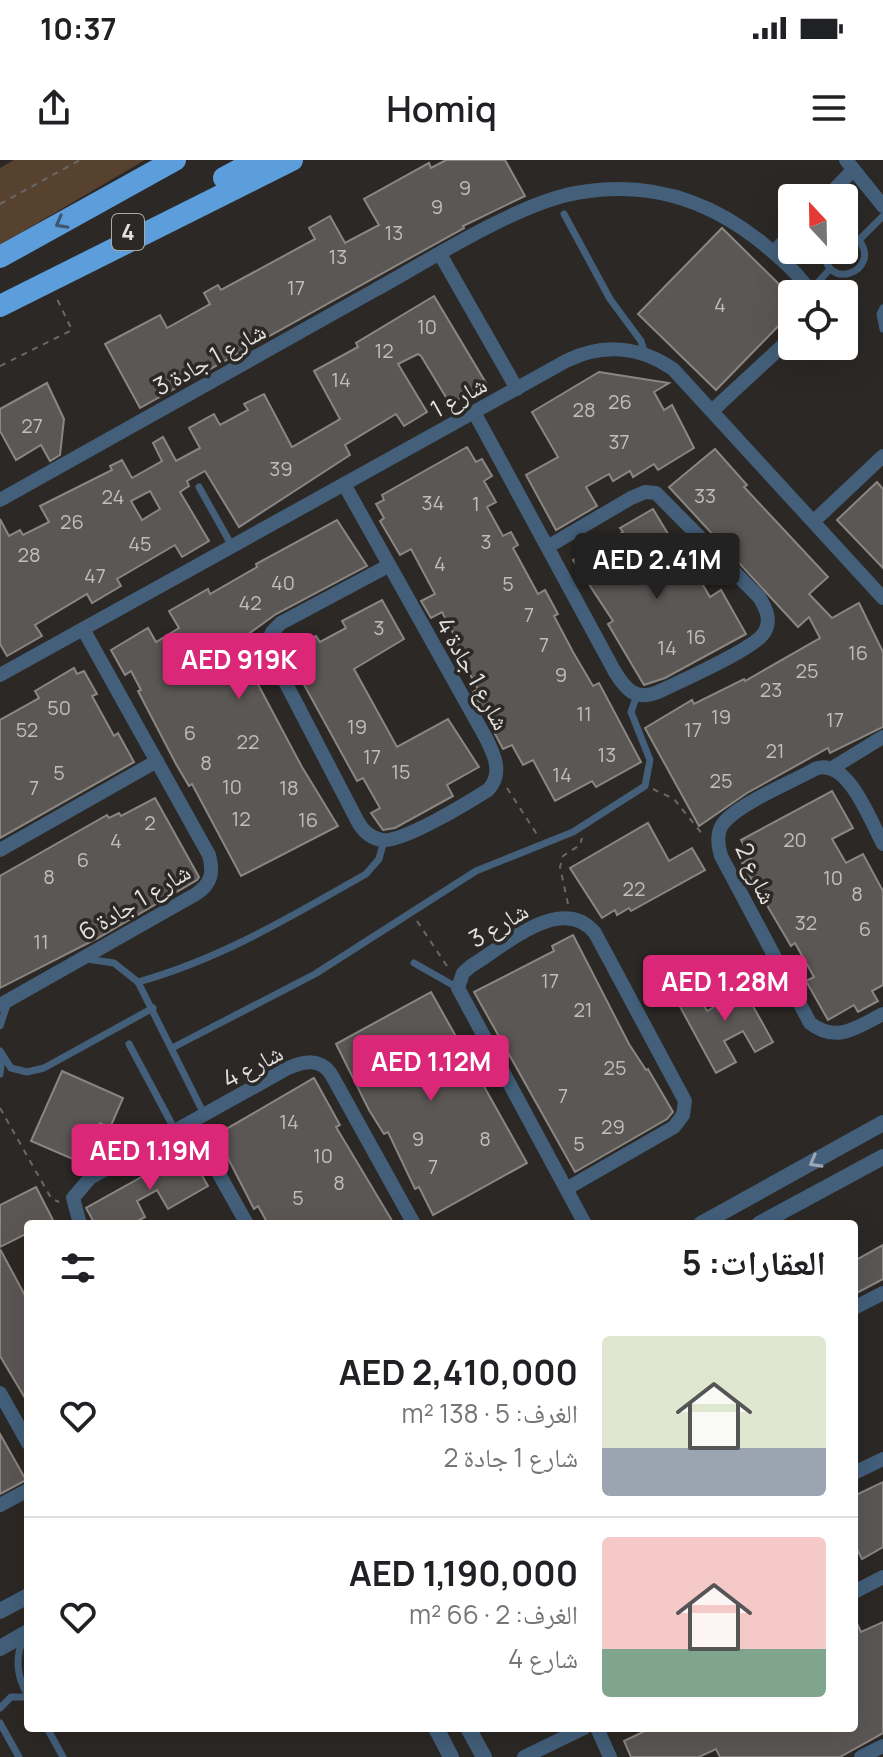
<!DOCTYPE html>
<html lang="ar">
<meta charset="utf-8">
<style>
body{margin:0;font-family:Manrope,"Noto Naskh Arabic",sans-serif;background:#f2f2f2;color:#202124;direction:rtl;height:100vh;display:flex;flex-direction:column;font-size:30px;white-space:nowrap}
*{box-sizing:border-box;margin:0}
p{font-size:26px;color:#757577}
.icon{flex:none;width:44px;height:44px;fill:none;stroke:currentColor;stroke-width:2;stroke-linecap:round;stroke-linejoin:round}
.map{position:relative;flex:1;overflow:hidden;direction:ltr}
.details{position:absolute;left:24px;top:1060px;width:834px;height:512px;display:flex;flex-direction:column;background:#fff;border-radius:8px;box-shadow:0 8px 32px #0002;direction:rtl}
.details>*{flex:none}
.needle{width:52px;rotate:338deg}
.buttons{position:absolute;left:778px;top:24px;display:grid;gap:16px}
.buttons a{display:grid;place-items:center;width:80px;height:80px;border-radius:8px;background:#fff;box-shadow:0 8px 32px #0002;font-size:40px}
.price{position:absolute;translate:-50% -68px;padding:0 18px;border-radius:8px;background:#db2777;color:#fff;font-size:26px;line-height:52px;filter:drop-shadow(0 2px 4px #0008)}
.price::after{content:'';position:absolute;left:50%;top:48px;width:24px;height:18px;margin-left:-12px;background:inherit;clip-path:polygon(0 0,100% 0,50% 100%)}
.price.active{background:#222;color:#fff}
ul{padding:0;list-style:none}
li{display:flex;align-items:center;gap:24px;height:200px;padding:0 32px}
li+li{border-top:2px solid #e0e0e0}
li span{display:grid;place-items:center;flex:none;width:224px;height:160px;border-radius:8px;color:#555}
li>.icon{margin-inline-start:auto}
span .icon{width:96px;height:96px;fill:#fffc;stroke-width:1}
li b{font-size:34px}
h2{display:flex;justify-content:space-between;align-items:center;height:96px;padding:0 32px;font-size:34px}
.status{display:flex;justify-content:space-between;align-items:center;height:56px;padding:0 40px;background:#fff;direction:ltr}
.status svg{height:22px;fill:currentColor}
header{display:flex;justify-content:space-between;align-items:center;height:104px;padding:0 32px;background:#fff;font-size:36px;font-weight:600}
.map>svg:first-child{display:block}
.green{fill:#57422f}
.building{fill:#5b5755;stroke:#8a8683;stroke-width:2;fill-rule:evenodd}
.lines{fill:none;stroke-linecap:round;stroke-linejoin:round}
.path{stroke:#6b6865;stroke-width:2;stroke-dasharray:6 6;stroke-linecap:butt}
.service{stroke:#435f7a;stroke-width:7}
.minor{stroke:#435f7a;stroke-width:14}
.tertiary{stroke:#435f7a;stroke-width:16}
.trunk{stroke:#5c9edc;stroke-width:22}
.oneway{stroke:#3f576e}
.oneway2{stroke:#9aa6b1}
.labels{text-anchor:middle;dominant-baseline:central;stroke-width:7;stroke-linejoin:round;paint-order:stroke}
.number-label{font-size:20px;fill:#c0bebc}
.shield{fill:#2b2825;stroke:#aba9a6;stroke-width:2}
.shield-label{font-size:22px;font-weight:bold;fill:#e2e0de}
.street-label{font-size:24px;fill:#e2e0de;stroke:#2b2825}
</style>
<div class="status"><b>10:37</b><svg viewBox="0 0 49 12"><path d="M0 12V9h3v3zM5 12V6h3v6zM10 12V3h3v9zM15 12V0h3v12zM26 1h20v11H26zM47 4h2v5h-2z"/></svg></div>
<header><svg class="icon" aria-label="menu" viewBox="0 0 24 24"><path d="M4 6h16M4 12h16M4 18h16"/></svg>Homiq<svg class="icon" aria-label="share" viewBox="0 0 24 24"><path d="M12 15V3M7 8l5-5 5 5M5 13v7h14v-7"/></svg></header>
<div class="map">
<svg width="883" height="1597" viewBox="0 0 883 1597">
<rect width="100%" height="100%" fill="#2b2825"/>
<path class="green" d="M14,0H145L0,85V8Z"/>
<g class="building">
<path d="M446,0H505L525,36L463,66L464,68L140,248L105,184L160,155L167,168L210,144L204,133L218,125L221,130L315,79L309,68L330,56L345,83L379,65L364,39L429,3L431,8Z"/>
<path d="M722,68L792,137V152L716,230L638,154Z"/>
<path d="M434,136L486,223L450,244L421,196L418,194L398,204L427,252L404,266L396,254L345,285L350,295L239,367L205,311L187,321L189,326L180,332L209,381L182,397L175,385L117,419L121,426L92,443L87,434L35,465L42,476L7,496L0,484V359L9,376L20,370L23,375L49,362L40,346L112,310L110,306L122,300L132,318L162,301L153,283L163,277L176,301L200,288L189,268L214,254L220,265L248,250L244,244L264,234L292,287L340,259L314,211L358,187L356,183ZM150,331L160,349L142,360L131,341Z"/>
<path d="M599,212L669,223L654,232L664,250L672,245L694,288L658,310L654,304L633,317L630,311L613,321L609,314L586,327L597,346L556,370L526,315L558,297L532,252Z"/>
<path d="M47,223L64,259L60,295L50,301L41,285L16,300L0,271V249Z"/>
<path d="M467,287L476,302L482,299L492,316L484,321L496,342L487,347L503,376L511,372L518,385L513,388L538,434L545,430L558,454L554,456L573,492L593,526L599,523L641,602L596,627L592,621L555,641L533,600L523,605L512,585L503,589L473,532L478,529L454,485L458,482L442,452L431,458L421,441L435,434L411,389L400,395L380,361L384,358L376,344L384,340L382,335Z"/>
<path d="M715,289L747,325L744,327L828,417L809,434L832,458L859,443L883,492V567L830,593L828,588L747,633L699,666L645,568L692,540L694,544L744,519L745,521L820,478L809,457L798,467L669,327Z"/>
<path d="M877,322L883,329V408L837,360Z"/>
<path d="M653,349L691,412L694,410L710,437L721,430L746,474L665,518L644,525L608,464L613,461L573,400L623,372L620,368Z"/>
<path d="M337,360L367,406L276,454L236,483L302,607L338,666L241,716L192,624L189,626L176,604L138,531L141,530L131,511L125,515L111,490L148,468L156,482L179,468L169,451L208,429L210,434L257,407L256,404Z"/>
<path d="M382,440L404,479L354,509L397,587L448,559L479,607L447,625L453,636L395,668L383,670L371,653L380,648L363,618L357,621L286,492L316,476L320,482L346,468L342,461Z"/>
<path d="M74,508L77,514L84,511L97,534L92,536L114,576L118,573L134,602L0,678V560L39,538L35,531Z"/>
<path d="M832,631L853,668L832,679L846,703L863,694L883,731V825L872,831L878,841L858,852L854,845L828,860L806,821L814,817L795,783L791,786L742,703L751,698L741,680Z"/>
<path d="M155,638L199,717L197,720L98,778L0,828V716L107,655L109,658L119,653L121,656Z"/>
<path d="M648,663L669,701L692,688L705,710L631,751L629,748L617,755L615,750L602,758L570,708Z"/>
<path d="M573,775L629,884L646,910L648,909L673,952L667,959L575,1012L474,832L554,791L552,786Z"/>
<path d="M734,812L773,882L755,892L743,871L724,881L736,902L716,913L678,843L697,832L707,851L727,839L717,821Z"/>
<path d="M431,832L527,1003L433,1055L419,1027L415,1029L388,972L384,974L369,950L336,884Z"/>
<path d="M62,911L123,938L110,968L100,963L82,1003L31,981Z"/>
<path d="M314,918L340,965L336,967L394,1064H268L258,1046L254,1049L216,975Z"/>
<path d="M188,991L208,1026L168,1049L157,1030L137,1041L145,1057L132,1064H95L86,1048Z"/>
<path d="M36,1027L53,1060L45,1064H28V1073L0,1087V1045Z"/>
<path d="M883,1085V1119L857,1133L854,1101Z"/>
<path d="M0,1089L28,1141V1243L0,1196Z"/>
<path d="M0,1274L26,1320L0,1334Z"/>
<path d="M883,1322V1387L862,1399L854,1383V1336Z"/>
<path d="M854,1457L861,1472L883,1462V1573L840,1597H720L716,1589L699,1597H631L624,1581L651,1568H854Z"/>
</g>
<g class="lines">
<g class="path">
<path d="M0,44L80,0"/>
<path d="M0,206L72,170L57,139"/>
<path d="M507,628L538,676"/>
<path d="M653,629L674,639L703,675"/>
<path d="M568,744L560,707L563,696L580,685L582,678"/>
<path d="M417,761L449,809"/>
<path d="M0,948L51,1038L59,1042"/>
</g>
<g class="service">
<path d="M564,54L610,139L641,181L645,194"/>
<path d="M859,80L883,56"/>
<path d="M826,90C821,132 883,113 859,80L844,75"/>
<path d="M810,131L830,109"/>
<path d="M883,148L880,154L883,169"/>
<path d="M199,327L232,386"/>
<path d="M87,799L114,803L138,822L205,956"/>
<path d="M414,803L458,828"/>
<path d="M138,822C221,799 292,756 366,714L379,699L384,680"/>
<path d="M0,866L8,842"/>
<path d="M129,884L175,970"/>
<path d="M172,888L315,814L476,711L573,672L645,626L650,600L631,552L637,535"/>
<path d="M0,891L11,908L27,912L44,908L153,848"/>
<path d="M0,914L2,896"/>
<path d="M24,1477C15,1496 16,1517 28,1535"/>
<path d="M0,1548L11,1537H28"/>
<path d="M0,1563L19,1597"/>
<path d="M47,1568L63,1597"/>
</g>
<g class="minor">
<path d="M846,0L883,46"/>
<path d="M826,38L853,10"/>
<path d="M774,92L792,73"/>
<path d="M440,94L517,229"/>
<path d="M713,250L792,177"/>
<path d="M474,252L615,512C626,530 636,541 658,532C679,522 754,489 764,473C772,461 766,448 759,437L656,333L645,332L631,338L549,386"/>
<path d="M344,324L486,578C495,596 503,614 488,630C469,642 402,683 382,680C370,678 363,671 358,662L267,487L272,472L281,463L388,406"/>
<path d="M0,340C125,270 250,200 375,130C428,101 518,43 576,33C646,20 706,38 761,82C779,97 800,114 811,134"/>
<path d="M814,361L883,296"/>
<path d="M0,515L566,201C602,183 640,186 673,209L883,438"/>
<path d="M834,607L883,577"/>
<path d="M883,684C870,660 847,596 815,609C792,622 737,644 722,665C716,675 718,686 721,696L810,863C837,884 857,867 883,854"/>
<path d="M0,690L157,601"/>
<path d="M0,845L196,734C211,724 214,713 209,695L83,469"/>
<path d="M191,964L247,1064"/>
<path d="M566,1029L674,967L683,955L685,941L595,773C562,732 503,787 471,806L463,813L458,828L585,1064"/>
<path d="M80,1064L73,1038L90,1018L288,908C305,901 320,898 331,914L414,1064"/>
<path d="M854,1148L883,1133"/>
<path d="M0,1233L28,1283"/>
<path d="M854,1313L883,1299"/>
<path d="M0,1345L28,1330"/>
<path d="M854,1432L883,1417"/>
<path d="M597,1568L610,1597"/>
<path d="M524,1597L584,1568"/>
<path d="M861,1597L883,1586"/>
</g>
<g class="tertiary">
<path d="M701,1064L883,963"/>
<path d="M759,1064L883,997"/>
<path d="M0,1451L28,1436"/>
<path d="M0,1488L28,1472"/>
<path d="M436,1568L451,1597"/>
<path d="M468,1568L484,1597"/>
</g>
<g class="trunk">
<path d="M224,18L257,0"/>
<path d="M0,97L175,0"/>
<path d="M0,146L292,0"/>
</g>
</g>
<defs><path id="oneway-chevron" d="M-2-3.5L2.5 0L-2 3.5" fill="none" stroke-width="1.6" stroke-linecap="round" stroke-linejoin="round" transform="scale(2)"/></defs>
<use class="oneway" href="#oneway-chevron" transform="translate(61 63) rotate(151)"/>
<use class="oneway2" href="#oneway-chevron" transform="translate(815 1002) rotate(151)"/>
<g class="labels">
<g class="number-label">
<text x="465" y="27">9</text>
<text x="437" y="46">9</text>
<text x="394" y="72">13</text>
<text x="338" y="96">13</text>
<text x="296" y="127">17</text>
<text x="720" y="144">4</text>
<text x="427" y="166">10</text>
<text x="384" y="190">12</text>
<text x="341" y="219">14</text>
<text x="620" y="241">26</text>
<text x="584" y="249">28</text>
<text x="32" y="265">27</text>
<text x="619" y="281">37</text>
<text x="281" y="308">39</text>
<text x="705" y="335">33</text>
<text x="113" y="336">24</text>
<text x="433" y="342">34</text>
<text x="476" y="343">1</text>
<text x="72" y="361">26</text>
<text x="486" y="381">3</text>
<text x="140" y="383">45</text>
<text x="29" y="394">28</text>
<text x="440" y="403">4</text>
<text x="95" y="415">47</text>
<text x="283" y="422">40</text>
<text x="508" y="423">5</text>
<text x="250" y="442">42</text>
<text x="529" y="454">7</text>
<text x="379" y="467">3</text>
<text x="696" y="476">16</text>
<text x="544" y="484">7</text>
<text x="667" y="487">14</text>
<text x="858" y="492">16</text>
<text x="807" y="510">25</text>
<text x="561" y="514">9</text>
<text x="771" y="529">23</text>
<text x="59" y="547">50</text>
<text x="584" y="553">11</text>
<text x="721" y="556">19</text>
<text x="835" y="559">17</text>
<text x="357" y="566">19</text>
<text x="27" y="569">52</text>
<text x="693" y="569">17</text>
<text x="190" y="572">6</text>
<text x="248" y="581">22</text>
<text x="775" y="590">21</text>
<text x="607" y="594">13</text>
<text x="372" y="596">17</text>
<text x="206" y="602">8</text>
<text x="401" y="611">15</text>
<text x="59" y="612">5</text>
<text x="562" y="614">14</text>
<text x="721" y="620">25</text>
<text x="232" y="626">10</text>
<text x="34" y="627">7</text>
<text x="289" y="627">18</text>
<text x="241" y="658">12</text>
<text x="308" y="659">16</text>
<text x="150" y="662">2</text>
<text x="795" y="679">20</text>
<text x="116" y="680">4</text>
<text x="83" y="699">6</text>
<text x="49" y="716">8</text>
<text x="833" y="717">10</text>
<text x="634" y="728">22</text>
<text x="857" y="733">8</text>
<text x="806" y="762">32</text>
<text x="865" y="768">6</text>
<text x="41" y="781">11</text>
<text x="550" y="820">17</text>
<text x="583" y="849">21</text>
<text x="615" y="907">25</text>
<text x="563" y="935">7</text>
<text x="289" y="961">14</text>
<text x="613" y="966">29</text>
<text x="418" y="978">9</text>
<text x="485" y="978">8</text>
<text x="579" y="983">5</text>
<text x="323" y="995">10</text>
<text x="433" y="1006">7</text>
<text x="339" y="1022">8</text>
<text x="298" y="1037">5</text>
</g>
<rect class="shield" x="112" y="54" width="32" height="36" rx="6"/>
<g class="shield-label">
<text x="128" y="72">4</text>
</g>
<g class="street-label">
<text transform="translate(209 198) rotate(-29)">شارع 1 جادة 3</text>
<text transform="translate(458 236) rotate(-29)">شارع 1</text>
<text transform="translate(474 513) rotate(61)">شارع 1 جادة 4</text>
<text transform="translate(757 713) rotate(65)">شارع 2</text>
<text transform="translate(134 741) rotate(-31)">شارع 1 جادة 6</text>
<text transform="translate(498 764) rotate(-31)">شارع 3</text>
<text transform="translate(252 905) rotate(-28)">شارع 4</text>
</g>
</g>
</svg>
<div class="buttons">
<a><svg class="needle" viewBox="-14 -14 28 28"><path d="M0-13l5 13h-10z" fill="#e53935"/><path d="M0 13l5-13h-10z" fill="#757577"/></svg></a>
<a><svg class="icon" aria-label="locate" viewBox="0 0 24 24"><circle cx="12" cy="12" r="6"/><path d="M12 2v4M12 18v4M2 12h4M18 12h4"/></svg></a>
</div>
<b class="price active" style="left:657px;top:441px">AED 2.41M</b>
<b class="price" style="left:239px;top:541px">AED 919K</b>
<b class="price" style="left:725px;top:863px">AED 1.28M</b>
<b class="price" style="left:431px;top:943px">AED 1.12M</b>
<b class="price" style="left:150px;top:1032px">AED 1.19M</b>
<section class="details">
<h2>العقارات: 5<svg class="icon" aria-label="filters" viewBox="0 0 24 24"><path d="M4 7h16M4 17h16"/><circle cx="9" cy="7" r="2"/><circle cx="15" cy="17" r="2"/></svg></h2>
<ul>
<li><span style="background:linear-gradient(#dfe7d0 70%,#9aa5b1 0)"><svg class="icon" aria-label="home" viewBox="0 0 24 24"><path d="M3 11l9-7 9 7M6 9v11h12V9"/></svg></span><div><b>AED 2,410,000</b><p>الغرف: 5 · 138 m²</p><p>شارع 1 جادة 2</p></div><svg class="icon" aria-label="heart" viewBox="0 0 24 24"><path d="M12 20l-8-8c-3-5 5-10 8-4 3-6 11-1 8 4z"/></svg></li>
<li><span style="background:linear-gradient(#f6c9c9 70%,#7fa58c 0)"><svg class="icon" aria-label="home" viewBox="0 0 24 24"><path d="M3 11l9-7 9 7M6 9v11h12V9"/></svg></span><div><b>AED 1,190,000</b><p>الغرف: 2 · 66 m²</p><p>شارع 4</p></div><svg class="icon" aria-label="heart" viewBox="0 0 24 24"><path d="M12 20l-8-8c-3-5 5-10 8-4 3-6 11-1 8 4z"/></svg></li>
</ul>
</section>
</div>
